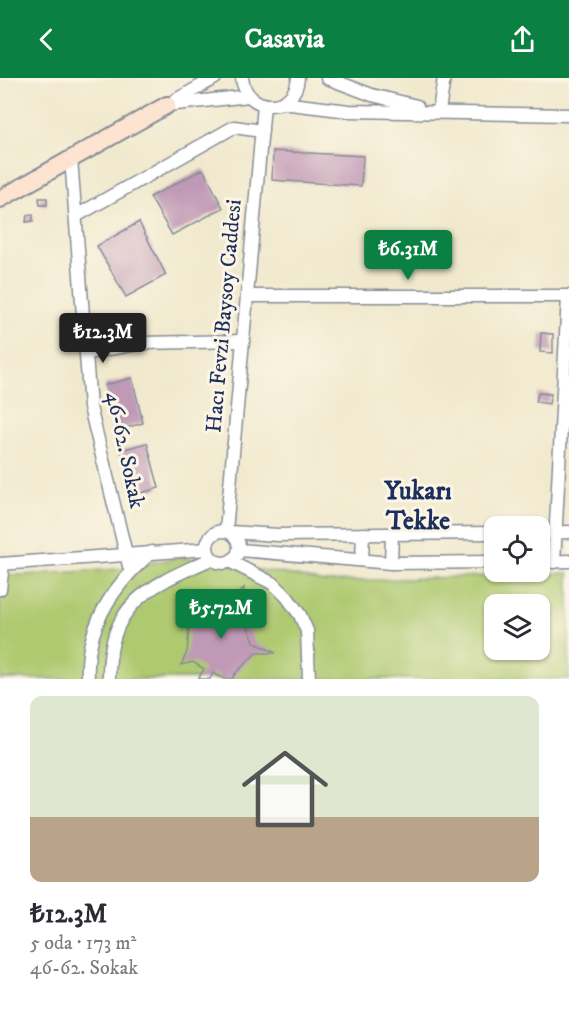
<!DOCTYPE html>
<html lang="tr">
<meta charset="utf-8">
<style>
body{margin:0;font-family:"IM FELL DW Pica",serif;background:#f2f2f3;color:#2b2b33;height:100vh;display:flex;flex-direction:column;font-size:22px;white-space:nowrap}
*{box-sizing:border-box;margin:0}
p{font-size:20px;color:#7c7c81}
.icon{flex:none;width:33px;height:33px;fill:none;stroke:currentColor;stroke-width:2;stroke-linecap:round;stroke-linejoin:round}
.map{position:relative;height:601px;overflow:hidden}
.drawer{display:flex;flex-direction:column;background:#fff;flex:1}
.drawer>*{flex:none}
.fabs{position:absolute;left:484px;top:438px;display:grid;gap:12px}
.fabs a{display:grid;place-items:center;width:66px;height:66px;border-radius:12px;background:#fff;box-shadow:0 2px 4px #0004;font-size:30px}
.price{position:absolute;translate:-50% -51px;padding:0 14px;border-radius:6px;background:#0b8043;color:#fff;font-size:20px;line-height:39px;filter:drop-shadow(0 2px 3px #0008)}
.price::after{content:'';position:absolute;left:50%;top:36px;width:18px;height:14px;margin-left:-9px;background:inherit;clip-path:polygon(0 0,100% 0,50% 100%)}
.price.selected{background:#222;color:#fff}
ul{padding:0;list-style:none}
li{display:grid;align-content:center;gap:12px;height:318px;padding:0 30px}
li span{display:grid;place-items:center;height:186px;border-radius:12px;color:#555}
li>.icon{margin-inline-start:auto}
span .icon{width:108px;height:108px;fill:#fffc;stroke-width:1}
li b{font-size:26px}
header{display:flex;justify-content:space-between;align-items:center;height:78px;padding:0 30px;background:#0b8043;color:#fff;font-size:27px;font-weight:700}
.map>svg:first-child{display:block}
.green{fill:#aec970;stroke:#647c67;stroke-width:1.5;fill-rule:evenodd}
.building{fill:#c099b6}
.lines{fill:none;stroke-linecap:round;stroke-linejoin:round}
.street-casing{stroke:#868c96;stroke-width:15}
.secondary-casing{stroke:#868c96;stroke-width:20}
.street{stroke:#fff;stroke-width:12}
.secondary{stroke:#fde4d1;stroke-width:16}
.labels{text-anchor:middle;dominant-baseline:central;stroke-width:6;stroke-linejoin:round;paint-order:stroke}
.street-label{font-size:22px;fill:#1b2f5e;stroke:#fcf5e5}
.quarter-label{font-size:26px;font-weight:bold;fill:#1b2f5e;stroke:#fcf5e5}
</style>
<header><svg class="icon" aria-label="back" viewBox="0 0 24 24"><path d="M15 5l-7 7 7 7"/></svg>Casavia<svg class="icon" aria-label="share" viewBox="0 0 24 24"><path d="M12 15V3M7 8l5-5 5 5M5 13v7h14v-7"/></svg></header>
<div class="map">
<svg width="569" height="601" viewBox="0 0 569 601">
<rect width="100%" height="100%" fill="#fcf5e5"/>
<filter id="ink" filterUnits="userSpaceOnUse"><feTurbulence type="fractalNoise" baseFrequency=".0167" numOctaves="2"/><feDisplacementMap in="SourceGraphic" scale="12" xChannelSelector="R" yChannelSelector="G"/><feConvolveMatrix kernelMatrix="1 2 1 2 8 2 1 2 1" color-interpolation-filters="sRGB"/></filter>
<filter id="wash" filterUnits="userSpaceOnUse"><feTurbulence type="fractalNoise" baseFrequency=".008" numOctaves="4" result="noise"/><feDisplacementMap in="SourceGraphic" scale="24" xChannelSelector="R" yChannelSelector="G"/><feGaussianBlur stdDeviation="1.35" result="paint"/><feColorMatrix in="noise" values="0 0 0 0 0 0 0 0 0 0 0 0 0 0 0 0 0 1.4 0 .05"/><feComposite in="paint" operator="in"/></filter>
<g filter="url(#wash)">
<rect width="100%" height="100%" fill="#f0e9cd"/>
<path class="green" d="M180,479L292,497L323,504L569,495V601H0V496L21,497L121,491ZM495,526H540V572H495Z"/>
<g id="blocks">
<g class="building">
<path d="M273,73L363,78L361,108L272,102Z"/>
<path d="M203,91L223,130L172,157L150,119Z"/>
<path d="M39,120H47V127H40Z"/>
<path d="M27,137H33V143L26,144Z"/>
<path d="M139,144L166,197L126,219L97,168Z"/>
<path d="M541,255L553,256V275L540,274Z"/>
<path d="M132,300L143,345L118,352L115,351L105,307Z"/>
<path d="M538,315L551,316L549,326L536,324Z"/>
<path d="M147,365L159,410L134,417L132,416L121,372Z"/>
<path d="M244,510L241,533L255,565L276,575H256L235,596L232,601H224L213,595L210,601H198L204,591L193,584L181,587L187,574L190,541L182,527L195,535L226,527Z"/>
</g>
</g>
</g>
<g filter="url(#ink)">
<use href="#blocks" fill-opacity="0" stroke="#868c96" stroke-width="1.5"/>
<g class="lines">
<g class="street-casing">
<g id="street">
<path d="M242,0C246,36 295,36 298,0"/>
<path d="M327,0L372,17L417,28"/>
<path d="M174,23L215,0"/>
<path d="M282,25L349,33L569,37"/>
<path d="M167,27L249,18"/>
<path d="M439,33L444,0"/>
<path d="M71,80L90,329L130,492"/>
<path d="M76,138L234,49L262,53"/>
<path d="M247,218H569"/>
<path d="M87,275L142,265L243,263"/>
<circle cx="223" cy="469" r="16"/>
<path d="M226,453L264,27"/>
<path d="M230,454L278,457L495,455"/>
<path d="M540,455L569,454"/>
<path d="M240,472L391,485L495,484"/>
<path d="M362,482L363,456"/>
<path d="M231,484L274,506L287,519L300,537L307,553L309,601"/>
<path d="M540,484L569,483"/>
<path d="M554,484L568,218"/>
<path d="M391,485L392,456"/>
<path d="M0,486L207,471"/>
<path d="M0,511L3,486"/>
<path d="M88,601C85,548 113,507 152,474"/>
<path d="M109,601C108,524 150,508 211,481"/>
</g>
</g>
<g class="secondary-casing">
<path id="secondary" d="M0,121L167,27"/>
</g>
<use href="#street" class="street"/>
<use href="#secondary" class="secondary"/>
</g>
</g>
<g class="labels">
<g class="street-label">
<text transform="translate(224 238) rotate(-85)">Hacı Fevzi Baysoy Caddesi</text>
<text transform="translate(125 372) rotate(78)">46-62. Sokak</text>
</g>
<g class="quarter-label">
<text x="418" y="413">Yukarı<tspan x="418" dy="30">Tekke</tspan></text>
</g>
</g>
</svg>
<div class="fabs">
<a><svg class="icon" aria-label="locate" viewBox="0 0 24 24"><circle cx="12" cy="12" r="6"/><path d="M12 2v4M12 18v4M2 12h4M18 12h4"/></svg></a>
<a><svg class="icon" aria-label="layers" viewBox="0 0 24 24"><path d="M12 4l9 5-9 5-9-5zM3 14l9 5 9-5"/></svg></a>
</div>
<b class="price" style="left:408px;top:203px">₺6.31M</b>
<b class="price selected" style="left:103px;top:286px">₺12.3M</b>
<b class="price" style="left:221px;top:562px">₺5.72M</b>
</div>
<section class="drawer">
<ul>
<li><span style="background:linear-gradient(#dfe7d0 65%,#b9a48a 0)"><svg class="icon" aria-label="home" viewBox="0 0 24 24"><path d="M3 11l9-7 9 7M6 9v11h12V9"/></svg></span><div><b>₺12.3M</b><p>5 oda · 173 m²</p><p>46-62. Sokak</p></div></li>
</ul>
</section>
